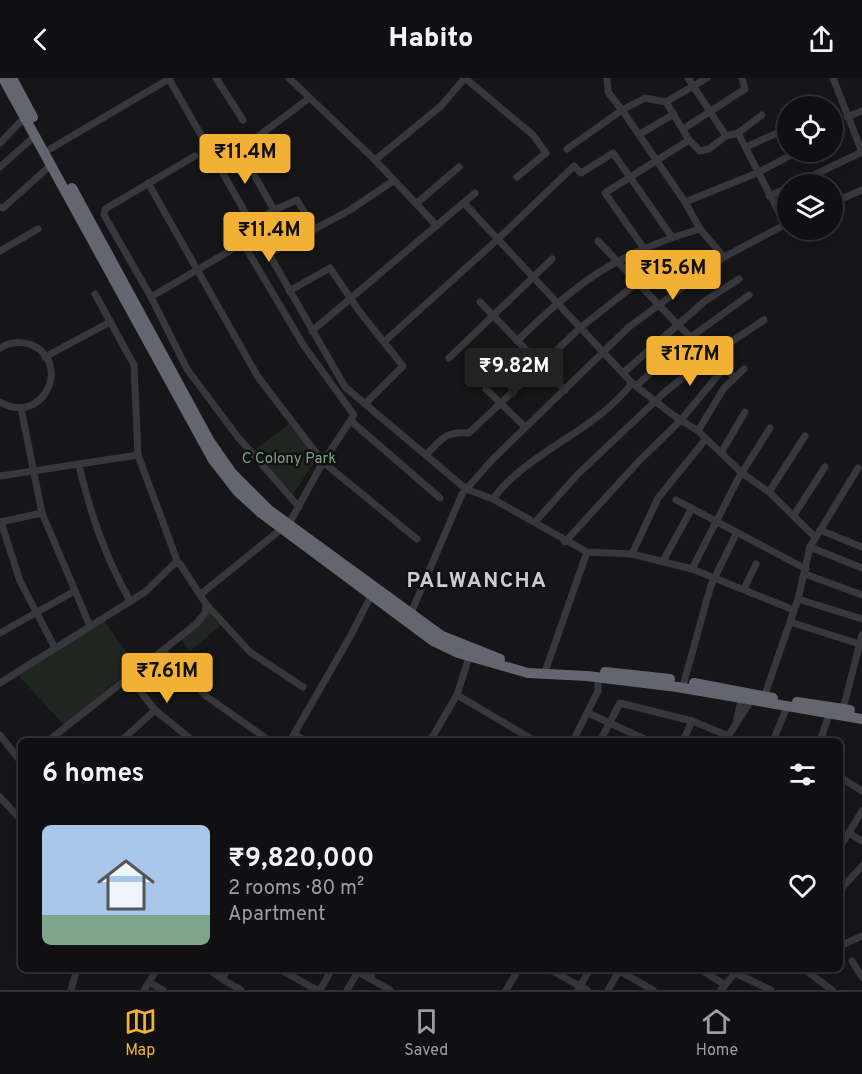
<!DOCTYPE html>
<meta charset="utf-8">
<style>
body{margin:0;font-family:Overpass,sans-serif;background:#19191b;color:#f1f3f6;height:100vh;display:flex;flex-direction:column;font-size:22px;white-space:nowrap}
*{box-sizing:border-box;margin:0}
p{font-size:20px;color:#9c9d9f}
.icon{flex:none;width:33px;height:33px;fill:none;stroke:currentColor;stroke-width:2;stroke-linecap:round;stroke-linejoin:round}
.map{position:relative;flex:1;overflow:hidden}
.details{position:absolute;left:18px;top:660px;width:825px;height:234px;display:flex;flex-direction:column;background:#101012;border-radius:9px;box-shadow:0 6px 24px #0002,0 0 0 2px #303032}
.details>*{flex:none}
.buttons{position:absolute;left:777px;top:18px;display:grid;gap:12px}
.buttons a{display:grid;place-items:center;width:66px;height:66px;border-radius:50%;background:#101012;box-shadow:0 6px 24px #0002,0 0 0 2px #303032;font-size:30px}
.price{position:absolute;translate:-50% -51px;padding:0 14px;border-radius:6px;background:#f2b134;color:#111;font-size:20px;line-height:39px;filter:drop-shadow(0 2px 3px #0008)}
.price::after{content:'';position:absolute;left:50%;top:36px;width:18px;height:14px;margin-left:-9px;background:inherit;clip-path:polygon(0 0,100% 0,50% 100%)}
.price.on{background:#222;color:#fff}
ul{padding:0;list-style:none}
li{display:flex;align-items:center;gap:18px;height:150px;padding:0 24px}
li span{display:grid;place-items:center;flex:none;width:168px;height:120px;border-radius:9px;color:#555}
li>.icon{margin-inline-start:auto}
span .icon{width:72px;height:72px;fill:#fffc;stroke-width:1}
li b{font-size:26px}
h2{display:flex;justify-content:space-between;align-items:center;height:72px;padding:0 24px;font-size:26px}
header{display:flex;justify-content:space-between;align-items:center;height:78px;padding:0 24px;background:#101012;font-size:27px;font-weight:800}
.dock{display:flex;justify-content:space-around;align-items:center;height:84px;border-top:2px solid #303032;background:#101012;font-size:16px;color:#9c9d9f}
.dock a{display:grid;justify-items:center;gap:3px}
.dock .on{color:#f2b134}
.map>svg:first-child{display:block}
.green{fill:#1e261f}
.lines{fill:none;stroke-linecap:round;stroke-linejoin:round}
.minor{stroke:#37383d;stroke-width:7}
.highway{stroke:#63666e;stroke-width:10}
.labels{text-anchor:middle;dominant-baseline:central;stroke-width:5;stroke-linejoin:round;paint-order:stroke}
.park-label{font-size:15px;fill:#7fa381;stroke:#111113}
.district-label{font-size:21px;font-weight:bold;letter-spacing:1.5px;fill:#c9ccd4;stroke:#111113}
</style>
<header><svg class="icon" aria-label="back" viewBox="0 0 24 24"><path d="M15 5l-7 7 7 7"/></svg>Habito<svg class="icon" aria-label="share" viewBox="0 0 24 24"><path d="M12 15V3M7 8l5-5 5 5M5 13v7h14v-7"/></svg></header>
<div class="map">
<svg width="862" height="912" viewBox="0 0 862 912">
<rect width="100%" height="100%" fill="#161618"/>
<g class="green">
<path d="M289,346L317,380L293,416L252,374Z"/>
<path d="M208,533L220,548L190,573L178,558Z"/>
<path d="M104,543L136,587L64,647L18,597Z"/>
</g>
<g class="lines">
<g class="minor">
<path d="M216,0L243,42"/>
<path d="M289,0L375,82L441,28L465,0"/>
<path d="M465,0L533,57L546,75L517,99"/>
<path d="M607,0L608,14L622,32L645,20L666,24L707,0"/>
<path d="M688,0L726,58"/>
<path d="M833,0L862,74"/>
<path d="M666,24L689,62L700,73L709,71L726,58L738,55L762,37"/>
<path d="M801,28L816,21"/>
<path d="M847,39L862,33"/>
<path d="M683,51L745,11L742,0"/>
<path d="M738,55L785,146"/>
<path d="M640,56L674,36"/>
<path d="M0,65L25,39"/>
<path d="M746,69L788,50"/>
<path d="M239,70L274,132"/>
<path d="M50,71L169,1L345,309L466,411L493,421L587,474L632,476L692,491L794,532"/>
<path d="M567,71L622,32L685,124L700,151L724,179"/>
<path d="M195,78L105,131L104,137L151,219L243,165L304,268L354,337L323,384L290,444L201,516"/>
<path d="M214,82L252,63L308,21"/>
<path d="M375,82L437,148"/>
<path d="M0,89L35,58"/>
<path d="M819,95L824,106"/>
<path d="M148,105L258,299L323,384L417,461"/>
<path d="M795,106L862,74"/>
<path d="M769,118L788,110"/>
<path d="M685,124L757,95L797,74"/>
<path d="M417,125L459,89"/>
<path d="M464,125L632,305L673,337L698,353L742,395L769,414L815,459"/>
<path d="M832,125L862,112"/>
<path d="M0,129L3,130L51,87"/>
<path d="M251,147L274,132L297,122L315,151"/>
<path d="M598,163L677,246L734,299"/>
<path d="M643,169L605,115L689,62"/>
<path d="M0,173L38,151"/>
<path d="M268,176L350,132L393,103"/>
<path d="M289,213L330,190L359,233L403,288L365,326"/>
<path d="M95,216L134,287L138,377L178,485"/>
<path d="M151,219L187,291L237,358L299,429"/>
<path d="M480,224L565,312"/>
<path d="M312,253L475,115"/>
<path d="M385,263L497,162L574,88L581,95L613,75L672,159"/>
<path d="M517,263C578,203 617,175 700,151"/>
<path d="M0,270C10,264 21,263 32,267C73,286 42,349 0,324"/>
<path d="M45,279L110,244"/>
<path d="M449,280L552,181"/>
<path d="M623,295L705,223L739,201"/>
<path d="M636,308L691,259L749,217"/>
<path d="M486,311L525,349"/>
<path d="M21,330L42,435L90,548"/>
<path d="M351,343L440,420"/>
<path d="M698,353L724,310L744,291"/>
<path d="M721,375L745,334"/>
<path d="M426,377C442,361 445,353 469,355L580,250L657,189"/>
<path d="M79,387C91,438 105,478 130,523"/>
<path d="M0,398L138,377"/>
<path d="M769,414L805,358"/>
<path d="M493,421C528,373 595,354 632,305"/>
<path d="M676,422L806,491"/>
<path d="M794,437L825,389"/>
<path d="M0,444L42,435"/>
<path d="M1,444L20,503L55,570"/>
<path d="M535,444L578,396L665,314L710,278L764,242"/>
<path d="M820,452L862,469"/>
<path d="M565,464L639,383L681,342L724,290"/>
<path d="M810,469L862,490"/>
<path d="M632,476L658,420L705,362"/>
<path d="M663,483L692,430"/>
<path d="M692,491L738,401L770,350"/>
<path d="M805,496L862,517"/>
<path d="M744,511L756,486"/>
<path d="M798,521L862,541"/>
<path d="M206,526L250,574L303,609"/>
<path d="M411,535L462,416L493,381L629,249L724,179L788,145"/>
<path d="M790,544L862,567"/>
<path d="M0,555L73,514"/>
<path d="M163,573L206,618L270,663"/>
<path d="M546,591L587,474"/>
<path d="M130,600L155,632L193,663"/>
<path d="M684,604L711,507L736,456"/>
<path d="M0,605L145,514L175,485L180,486L206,526L205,535L196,546L48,663"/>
<path d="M457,617L535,663"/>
<path d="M764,619L798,521L810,469L858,390"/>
<path d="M843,631L862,557"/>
<path d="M588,635L649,663"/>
<path d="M737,641L741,622L738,618"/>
<path d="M294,656L306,663"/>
<path d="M0,657L21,684"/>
<path d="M121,663L155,632"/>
<path d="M290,663L351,557L371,518L376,517"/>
<path d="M430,663L457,617L469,579L472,578"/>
<path d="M573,663L598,613V600"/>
<path d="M600,663L620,625L692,643L729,658"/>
<path d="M683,663L692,643"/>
<path d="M725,663L752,621"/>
<path d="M773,663L787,629"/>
<path d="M820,663L829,637"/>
<path d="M840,699L862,713"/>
<path d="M0,719L21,742"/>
<path d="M849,755L862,763"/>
<path d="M840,769L862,733"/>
<path d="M840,812L862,788"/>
<path d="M840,868L862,858"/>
<path d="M852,883L862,899"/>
<path d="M208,891L222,901"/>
<path d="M228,891L222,901L241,912"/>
<path d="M279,891L317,912"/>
<path d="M353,891L390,912"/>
<path d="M549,891L587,912"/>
<path d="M616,891L653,912"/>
<path d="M700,891L725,907"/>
<path d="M804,891L832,912"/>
<path d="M369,900L375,891"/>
<path d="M149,904L163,912"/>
<path d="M71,912L77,891"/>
<path d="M144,912L157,891"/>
<path d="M320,912L332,891"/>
<path d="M347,912L358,894"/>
<path d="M506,912L519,891"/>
<path d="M578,912L590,891"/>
<path d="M608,912L619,893"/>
<path d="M721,912L735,895L771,912"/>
</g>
<g class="highway">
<path d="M3,0L213,382L237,413L261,435L433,563L458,575L528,595L587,598L677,609L862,641"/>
<path d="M12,0L33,39"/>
<path d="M72,110L209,362L232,395L269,432L442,558L500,581"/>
<path d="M605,594L670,601"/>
<path d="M694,605L773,620"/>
<path d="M797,624L850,632"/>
</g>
</g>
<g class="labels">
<g class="park-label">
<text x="289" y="381">C Colony Park</text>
</g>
<g class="district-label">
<text x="477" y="503">PALWANCHA</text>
</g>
</g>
</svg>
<div class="buttons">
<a><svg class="icon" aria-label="locate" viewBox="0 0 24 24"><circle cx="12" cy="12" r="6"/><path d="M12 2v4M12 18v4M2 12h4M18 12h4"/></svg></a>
<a><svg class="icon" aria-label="layers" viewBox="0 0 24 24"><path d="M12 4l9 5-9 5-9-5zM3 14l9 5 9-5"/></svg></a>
</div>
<b class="price" style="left:245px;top:107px">₹11.4M</b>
<b class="price" style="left:269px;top:185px">₹11.4M</b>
<b class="price" style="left:673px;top:223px">₹15.6M</b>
<b class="price" style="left:690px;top:309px">₹17.7M</b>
<b class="price on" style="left:514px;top:321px">₹9.82M</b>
<b class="price" style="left:167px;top:626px">₹7.61M</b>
<section class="details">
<h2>6 homes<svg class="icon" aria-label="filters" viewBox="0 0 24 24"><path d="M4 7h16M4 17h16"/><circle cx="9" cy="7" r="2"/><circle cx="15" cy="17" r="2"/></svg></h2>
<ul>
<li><span style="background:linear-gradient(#a9c7e8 75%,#7fa58c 0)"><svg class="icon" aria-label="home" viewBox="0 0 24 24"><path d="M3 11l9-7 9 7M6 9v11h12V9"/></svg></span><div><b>₹9,820,000</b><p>2 rooms · 80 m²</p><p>Apartment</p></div><svg class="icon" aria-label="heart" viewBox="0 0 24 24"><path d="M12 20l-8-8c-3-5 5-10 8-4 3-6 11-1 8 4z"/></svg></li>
</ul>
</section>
</div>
<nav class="dock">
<a class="on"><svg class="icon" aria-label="map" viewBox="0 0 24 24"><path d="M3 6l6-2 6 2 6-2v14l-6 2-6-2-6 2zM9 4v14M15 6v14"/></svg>Map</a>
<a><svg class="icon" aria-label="saved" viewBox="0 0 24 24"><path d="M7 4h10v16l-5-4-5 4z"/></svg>Saved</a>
<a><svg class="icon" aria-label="home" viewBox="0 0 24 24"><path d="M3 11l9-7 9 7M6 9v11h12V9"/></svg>Home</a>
</nav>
